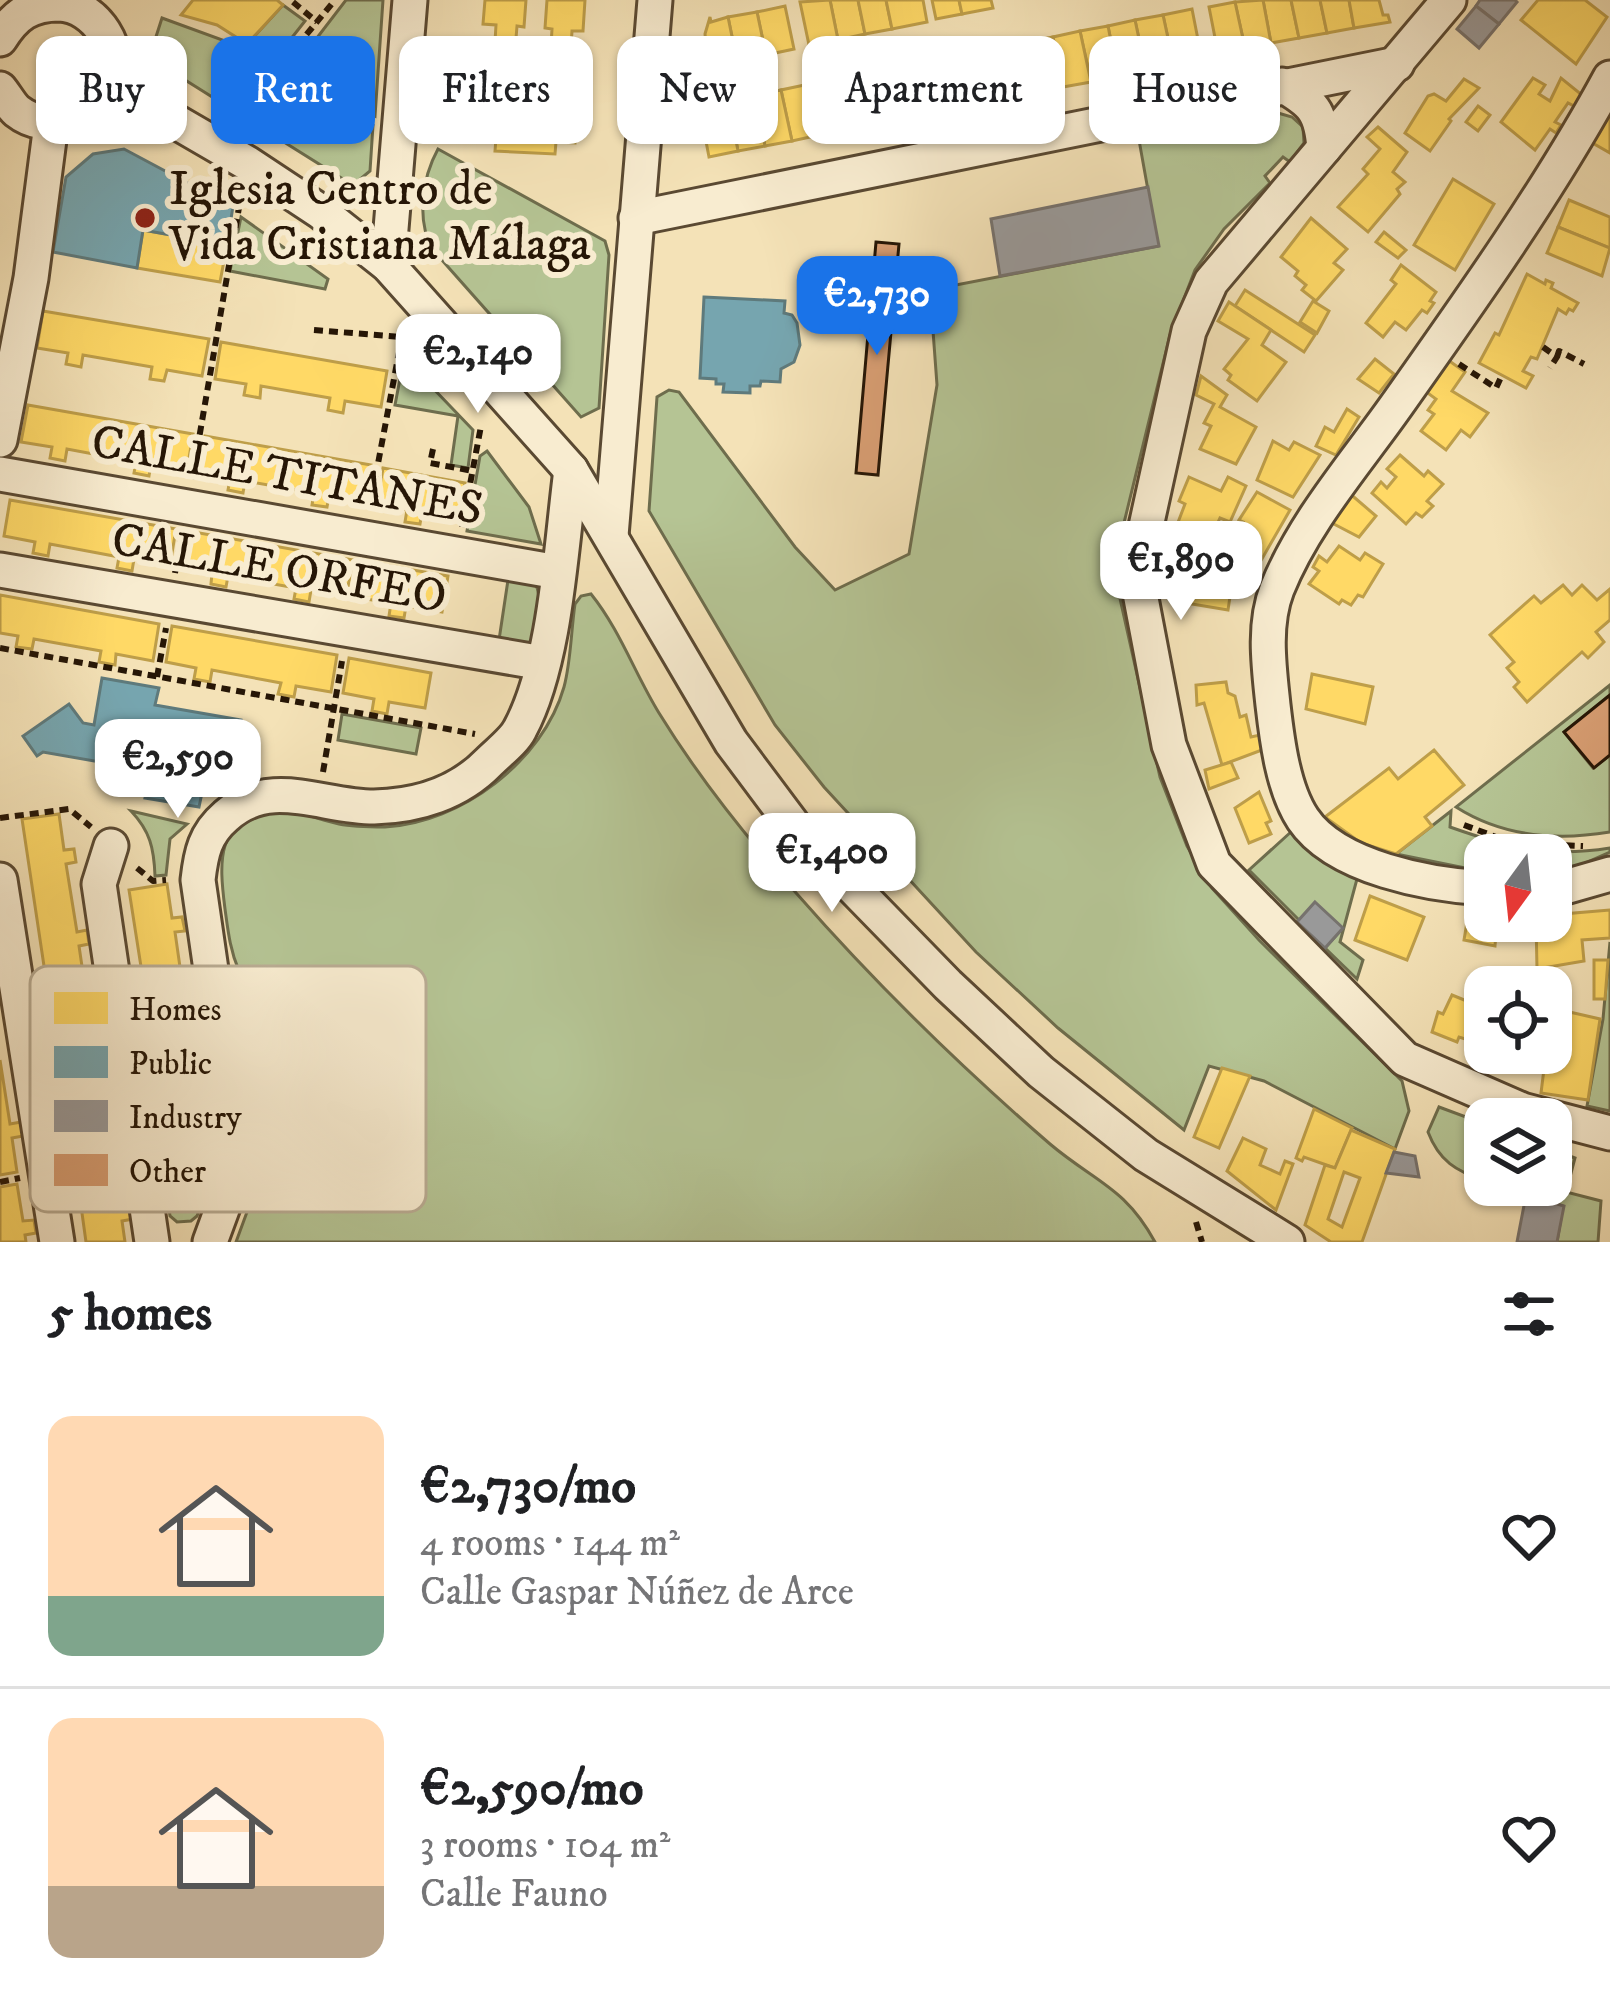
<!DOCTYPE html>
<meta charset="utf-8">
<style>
body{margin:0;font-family:"IM FELL DW Pica",serif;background:#f2f2f2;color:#202124;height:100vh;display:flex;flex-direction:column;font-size:45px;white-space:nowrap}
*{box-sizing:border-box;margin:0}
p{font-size:39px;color:#757577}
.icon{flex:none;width:66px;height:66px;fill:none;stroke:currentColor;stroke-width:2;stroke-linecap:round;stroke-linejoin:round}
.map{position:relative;height:1242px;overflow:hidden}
.drawer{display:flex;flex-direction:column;background:#fff;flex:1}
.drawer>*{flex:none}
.guide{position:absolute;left:36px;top:36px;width:1539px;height:108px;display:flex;gap:24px}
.needle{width:78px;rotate:195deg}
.tools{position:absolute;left:1464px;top:834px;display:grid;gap:24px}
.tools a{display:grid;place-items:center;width:108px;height:108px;border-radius:24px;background:#fff;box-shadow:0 3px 9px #0004;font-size:60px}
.price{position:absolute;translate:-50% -102px;padding:0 27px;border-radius:24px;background:#fff;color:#222;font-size:39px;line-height:78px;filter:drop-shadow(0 3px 6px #0008)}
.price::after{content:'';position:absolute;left:50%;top:72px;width:36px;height:27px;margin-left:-18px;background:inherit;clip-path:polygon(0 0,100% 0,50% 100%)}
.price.selected{background:#1a73e8;color:#fff}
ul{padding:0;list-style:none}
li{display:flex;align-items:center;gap:36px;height:300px;padding:0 48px}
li+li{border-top:3px solid #e0e0e0}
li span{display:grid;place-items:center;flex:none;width:336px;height:240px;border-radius:24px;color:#555}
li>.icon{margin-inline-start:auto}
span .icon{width:144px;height:144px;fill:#fffc;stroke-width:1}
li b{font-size:51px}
h2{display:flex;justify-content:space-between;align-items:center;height:144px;padding:0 48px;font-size:51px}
.tag{padding:0 42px;border-radius:24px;background:#fff;box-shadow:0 3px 9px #0004;font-size:42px;line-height:108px}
.tag.selected{background:#1a73e8;color:#fff}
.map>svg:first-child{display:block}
.green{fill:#b5c494;stroke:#6e6d4d;stroke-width:3}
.homes{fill:#ffd966;stroke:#be9e49;stroke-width:3;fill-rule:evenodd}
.public{fill:#76a5af;stroke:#5e7a7c;stroke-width:3}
.industry{fill:#999;stroke:#76726d;stroke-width:3}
.building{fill:#d89e73;stroke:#261606;stroke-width:3}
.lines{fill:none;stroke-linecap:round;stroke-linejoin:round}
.minor-casing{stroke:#5a4932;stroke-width:39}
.path{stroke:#261606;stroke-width:6;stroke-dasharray:9 6;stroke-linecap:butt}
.minor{stroke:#f8ecd0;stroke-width:33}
.poi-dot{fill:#8f2418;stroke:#f8ecd0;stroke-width:4.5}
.labels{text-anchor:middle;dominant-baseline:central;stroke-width:12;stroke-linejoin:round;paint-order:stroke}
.poi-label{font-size:48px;fill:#261606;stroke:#f8ecd0;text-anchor:start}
.street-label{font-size:48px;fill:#261606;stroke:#f8ecd0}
.key{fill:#f8ecd0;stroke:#b9ac93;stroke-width:3}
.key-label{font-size:33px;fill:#261606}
</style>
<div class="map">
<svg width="1610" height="1242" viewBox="0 0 1610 1242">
<rect width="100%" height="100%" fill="#f4e2b7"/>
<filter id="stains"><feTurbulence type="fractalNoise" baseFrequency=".00167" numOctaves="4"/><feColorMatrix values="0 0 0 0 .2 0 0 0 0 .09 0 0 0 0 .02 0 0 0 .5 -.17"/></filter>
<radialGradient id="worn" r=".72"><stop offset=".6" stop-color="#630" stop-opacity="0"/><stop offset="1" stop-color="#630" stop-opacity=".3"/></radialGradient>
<g class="green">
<path d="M346,0H383L375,116L293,69Z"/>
<path d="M283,5L305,21L275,59L247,44Z"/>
<path d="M162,18L239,46L373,125L370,171L358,181L343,179L182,78L165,64L153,46Z"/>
<path d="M1278,113L1292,117L1303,127L1304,143L1290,162L1283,157L1265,176L1270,183L1224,229L1195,270L1170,335L1122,531L1119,594L1160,777L1187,846L1212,888L1259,940L1402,1081L1409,1111L1395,1149L1264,1081L1209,1066L1184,1130L1058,1028L976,952L824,787L775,725L649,511L657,397L669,390L679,392L795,547L835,590L909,554L937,385L930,290L1158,246L1139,140L1253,114Z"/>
<path d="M438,149L605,241L609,255L599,408L581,417L433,250C416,221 422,178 438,149Z"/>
<path d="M241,217L328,279L325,289L230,271Z"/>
<path d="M404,358L473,430L468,468L451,465L458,416L395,405Z"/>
<path d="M487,451L529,507L541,544L467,531L480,456Z"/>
<path d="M530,574C545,594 541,624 529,645L499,640L508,580Z"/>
<path d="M591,594C620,630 635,674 659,713C699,778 746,837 797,894C875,983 961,1067 1050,1144C1095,1182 1125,1187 1155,1242H236L265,1163L239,971C230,950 228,931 225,909C219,862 215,817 276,811C295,809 319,820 339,824C353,827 370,827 385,827C461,823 543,761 564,687C571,661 571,631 575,604L581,596Z"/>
<path d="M1610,685V695L1564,732L1593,768L1610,755V832C1556,841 1503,837 1456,807Z"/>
<path d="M342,714L421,728L416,754L338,740Z"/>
<path d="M131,811L187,824L170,839L166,875L155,876C154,848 150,831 131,811Z"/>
<path d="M1451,811L1450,827C1509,848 1548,858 1610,848V852L1567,871L1551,873V855H1485V872L1396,854Z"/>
<path d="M1292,831L1315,856L1357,879L1340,942L1363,960L1357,979L1325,948L1342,929L1299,920L1249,870Z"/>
<path d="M1610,942V1111L1587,1106L1603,1019Z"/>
<path d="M1439,1107L1485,1124V1181C1456,1171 1439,1161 1428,1132Z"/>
<path d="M1551,1149L1575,1158L1566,1192L1601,1201L1598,1242H1557L1563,1206L1497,1185H1551Z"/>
<path d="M217,1163L197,1216L191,1221L177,1222L170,1216L163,1169Z"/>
</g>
<g class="homes">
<path d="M193,0H277L283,5L247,44L217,25L181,15Z"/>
<path d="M485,0H526L524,27L517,26L513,76L521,77L516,140L536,141L541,79H549L552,29L545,28L547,0H585L583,31H572L569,81L579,82L575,143L556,142L555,154L495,151L496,138L476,137L480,74L493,75L496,25L483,24Z"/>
<path d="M830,0H858L865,34L838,40Z"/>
<path d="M830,0L838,40L809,45L800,2Z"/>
<path d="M858,0H886L892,29L865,34Z"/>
<path d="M886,0H923L927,22L892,29Z"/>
<path d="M932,0H959L962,14L936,19Z"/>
<path d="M959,0H991L993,8L962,14Z"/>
<path d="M1263,0H1291L1299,38L1271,43Z"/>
<path d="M1263,0L1271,43L1245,48L1235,2Z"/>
<path d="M1291,0H1320L1327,33L1299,38Z"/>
<path d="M1320,0H1349L1354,28L1327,33Z"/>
<path d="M1349,0H1379L1383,15H1388L1390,22L1354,28Z"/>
<path d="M1538,0H1585L1607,17L1576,64L1521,20Z"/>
<path d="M1235,2L1245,48L1218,53L1209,7Z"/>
<path d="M785,6L794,49L766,55L757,12Z"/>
<path d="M1192,9L1202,60L1174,66L1163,15Z"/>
<path d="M757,12L766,55L737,61L728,17Z"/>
<path d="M1163,15L1174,66L1146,72L1135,20Z"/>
<path d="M710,17L711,22L728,17L737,61L708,67L705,34Z"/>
<path d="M1135,20L1146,72L1118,77L1108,26Z"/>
<path d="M1108,26L1118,77L1091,82L1080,31Z"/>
<path d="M1080,31L1091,82L1063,87L1053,37Z"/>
<path d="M1053,37L1063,87L1023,95L1014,44Z"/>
<path d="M1000,46L1011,99L983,105L973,51Z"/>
<path d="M973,51L983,105L954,110L944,56Z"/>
<path d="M944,56L954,110L927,115L917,62Z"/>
<path d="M917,62L927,115L886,123L878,82L892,80L890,67Z"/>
<path d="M863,74L866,85L878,82L886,123L846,131L836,79Z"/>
<path d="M1533,78L1545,85L1539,94L1550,101L1561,78L1582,95L1574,106L1568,103L1555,122L1561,125L1556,133L1550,129L1535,150L1501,122Z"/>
<path d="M836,79L846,131L819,135L809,84Z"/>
<path d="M1464,79L1479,88L1449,119L1451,121L1430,151L1405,133L1428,96L1434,94L1446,101Z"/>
<path d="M809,84L819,135L792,141L781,90Z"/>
<path d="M781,90L792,141L765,146L755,95Z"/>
<path d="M755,95L765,146L738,151L728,99Z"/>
<path d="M728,99L738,151L709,157L699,105Z"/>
<path d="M1478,106L1490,115L1478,131L1466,122Z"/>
<path d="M1610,111V153L1589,141Z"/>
<path d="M1378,127L1407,152L1393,172L1405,182L1397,189L1400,194L1368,232L1338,207L1368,174L1363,169L1380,149L1367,137Z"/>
<path d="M1453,179L1494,204L1455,270L1414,245Z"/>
<path d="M1569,200L1610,217V248L1558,227Z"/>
<path d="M1311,218L1347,249L1334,263L1343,270L1316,301L1302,290L1306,285L1295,276L1298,271L1281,257Z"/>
<path d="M1558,227L1610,248L1602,276L1547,253Z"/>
<path d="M143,230L227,245L220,282L137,268Z"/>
<path d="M1384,232L1406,250L1398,258L1376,242Z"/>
<path d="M1401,265L1436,292L1430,301L1434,303L1427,313L1422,310L1406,330L1395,322L1383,337L1366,323L1396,284L1391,280Z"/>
<path d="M1527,274L1545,284L1546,280L1553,283L1551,288L1578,303L1573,311L1569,309L1566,314L1558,309L1537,359L1531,357L1523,371L1533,376L1526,388L1479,363L1495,333L1499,335Z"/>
<path d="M1245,290L1315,335L1304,352L1235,306Z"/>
<path d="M1313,301L1329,311L1317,333L1300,322Z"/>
<path d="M1229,302L1271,330L1262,345L1286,362L1257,401L1228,380L1231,375L1224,369L1248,339L1218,321Z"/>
<path d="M43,311L209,339L202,376L167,370L164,381L150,379L152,367L83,355L81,367L66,364L68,353L37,348Z"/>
<path d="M221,342L387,371L381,407L345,401L343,413L328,410L330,398L261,386L260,398L244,395L246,384L215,379Z"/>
<path d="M1375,359L1394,374L1379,393L1358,379Z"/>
<path d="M1448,360L1465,372L1452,391L1488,413L1470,437L1461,430L1446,450L1421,431L1434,414L1428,410L1436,399L1425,391Z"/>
<path d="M1201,376L1227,395L1220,407L1256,427L1236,464L1200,449L1211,426L1204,423L1214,404L1196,395Z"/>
<path d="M28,405L193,434L187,470L151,464L149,476L134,473L136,462L67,449L65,461L50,458L52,447L21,442Z"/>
<path d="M1347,409L1359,417L1336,455L1316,446L1325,427L1334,432Z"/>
<path d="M205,436L371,465L364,502L329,496L327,507L312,505L314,493L245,481L243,493L228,490L230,479L199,473Z"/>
<path d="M1273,441L1289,450L1294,442L1320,455L1293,497L1257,480Z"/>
<path d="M1400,455L1424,476L1428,471L1443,484L1427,501L1433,506L1422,517L1416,513L1406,524L1372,493L1381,482L1387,488L1396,477L1387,469Z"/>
<path d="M383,468L465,483L458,519L422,512L420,524L405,522L407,510L377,504Z"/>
<path d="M1189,477L1221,491L1228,477L1246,486L1230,522L1220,518L1210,540L1177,525L1185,504L1179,501Z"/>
<path d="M1257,492L1290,510L1259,564L1229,547L1243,522L1239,520Z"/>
<path d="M1348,492L1376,516L1359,537L1330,522Z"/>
<path d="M10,500L176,529L170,565L134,559L132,571L117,568L119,557L50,544L48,556L33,553L35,542L4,536Z"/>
<path d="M188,531L353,560L346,597L311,590L309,602L294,599L296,588L228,576L226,587L211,584L212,573L182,568Z"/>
<path d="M1339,546L1360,560L1365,553L1383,564L1363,597L1358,595L1351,605L1342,600L1339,604L1309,584L1319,571L1313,567L1319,556L1327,562Z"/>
<path d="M1220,556L1234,563L1231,578L1238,580L1236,591L1231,590L1228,610L1180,602L1181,565L1210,569L1213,575Z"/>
<path d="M366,562L448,576L442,612L406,606L404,618L389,616L391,603L360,598Z"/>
<path d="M1563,585L1572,595L1582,585L1597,600L1610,589V620L1596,632L1604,642L1588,658L1582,652L1527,702L1514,687L1519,682L1507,668L1514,662L1490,635L1534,596L1541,603Z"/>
<path d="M0,595L159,624L153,661L116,654L115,665L99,662L101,651L34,639L32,649L16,647L18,636L0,633Z"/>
<path d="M172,626L337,655L331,692L296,686L294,697L278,694L281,683L212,670L210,682L194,679L196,668L166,662Z"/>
<path d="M349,658L431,673L425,708L389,702L387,714L372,711L374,699L343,693Z"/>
<path d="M1312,674L1373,687L1365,724L1306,709Z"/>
<path d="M1226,682L1228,693L1235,696L1240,717L1246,715L1251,737L1260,735L1262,750L1222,765L1204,703L1197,705L1196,685Z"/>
<path d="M1434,750L1464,785L1425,817L1432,826L1396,854L1361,843L1325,817L1389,768L1398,779Z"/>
<path d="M1231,762L1238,778L1209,789L1205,770Z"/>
<path d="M1259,792L1271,821L1266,823L1271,834L1249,843L1235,808Z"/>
<path d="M59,814L64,850L74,849L76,862L66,864L77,932L87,930L89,944L79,946L84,980L47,986L22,819Z"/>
<path d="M167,884L172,918L182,917L185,931L175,932L180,967L142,973L129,890Z"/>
<path d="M1370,896L1424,917L1407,960L1355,940Z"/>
<path d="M1474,906L1485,907V921H1513L1512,936L1496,934L1495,946L1464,940L1469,910H1473Z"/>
<path d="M1610,910V938L1582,940L1584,961L1537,969L1536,921H1551V915Z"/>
<path d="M1594,960H1608L1605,999H1594Z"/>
<path d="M1452,995L1484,1008L1485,1035L1475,1031L1472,1041L1459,1037L1457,1042L1432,1032L1438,1012L1443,1014Z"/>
<path d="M1552,1008L1600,1019L1588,1100L1541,1093L1546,1053H1551Z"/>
<path d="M0,1060L10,1124L21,1122L23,1136L12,1138L17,1172L0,1175Z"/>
<path d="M1222,1068L1250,1076L1219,1148L1194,1137Z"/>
<path d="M1314,1109L1352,1128L1335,1168L1304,1157L1302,1161L1296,1158Z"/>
<path d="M1351,1130L1395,1149L1362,1242H1331L1305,1225L1325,1165L1335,1168ZM1344,1172L1360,1178L1342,1227L1328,1219Z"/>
<path d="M1243,1138L1266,1149L1260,1165L1280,1174L1285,1161L1293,1164L1276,1210L1227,1171Z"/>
<path d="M115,1171L120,1207L130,1205L133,1219L122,1221L125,1242H86L77,1177Z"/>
<path d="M17,1184L23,1221L34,1220L36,1233L25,1235L26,1242H0V1187Z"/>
</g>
<g class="public">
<path d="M124,149L210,195L219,204L233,206L227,245L143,230L137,268L53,252L66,177L93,154Z"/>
<path d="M704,297L785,301L784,313L792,315L797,323L800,345L794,362L781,369L780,382L761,381L760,386H750V393L723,392L724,384H716V379L700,378Z"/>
<path d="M102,678L159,688L155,705L241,720L238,753L235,752L231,772L207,769L199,807L145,798L147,790L120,785L123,766L43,752L37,756L23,736L69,704L83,723L94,725Z"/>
</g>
<g class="industry">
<path d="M1480,0H1515L1517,2L1499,24L1476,6Z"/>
<path d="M1476,6L1499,24L1479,48L1457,29Z"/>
<path d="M1148,187L1159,246L1000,276L991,219Z"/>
<path d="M1315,902L1343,928L1325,948L1297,922Z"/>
<path d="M1394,1152L1415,1156L1419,1177L1386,1173Z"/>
<path d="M1526,1195L1564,1206L1557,1242H1517Z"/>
</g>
<g class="building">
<path d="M876,242L899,244L878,475L856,473Z"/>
<path d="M1610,695V755L1594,768L1564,732Z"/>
</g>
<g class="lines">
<g class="minor-casing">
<g id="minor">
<path d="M1449,0L1211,282L1189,331L1136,572L1169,745L1214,864L1405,1059L1522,1110L1610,1133"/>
<path d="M0,39C15,15 30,4 59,4C96,5 125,51 110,85C96,119 47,135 17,111C11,106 5,95 0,89"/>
<path d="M111,84L247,163L321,212L388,265L571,470L731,742L796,829L948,985L1041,1072L1146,1155L1287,1242"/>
<path d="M1282,85C1313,103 1321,111 1324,148"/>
<path d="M636,218L1397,64"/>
<path d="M388,265L410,0"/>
<path d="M0,440L31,278L51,124"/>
<path d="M0,474L558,572"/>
<path d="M611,536L655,0"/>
<path d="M0,570L543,663"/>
<path d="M111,846L99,884L152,1242"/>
<path d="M0,880L57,1242"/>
<path d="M1485,888C1430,885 1336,868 1303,819C1283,789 1277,740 1273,705C1269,667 1263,625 1277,589C1304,522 1355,464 1396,406C1469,303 1550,189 1610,78"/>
<path d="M1551,891L1610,874"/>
<path d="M210,1242L239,1163L198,880C201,853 205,834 226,816C270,776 322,807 374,807C417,806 459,793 489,762C499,752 514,741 520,729C556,662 561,546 571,470"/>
</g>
</g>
<g class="path">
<path d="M293,2L317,22"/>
<path d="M297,46L335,0"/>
<path d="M314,330L402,337"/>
<path d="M1543,347L1557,357L1550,368"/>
<path d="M1557,357L1559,351L1584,364"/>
<path d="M1459,364L1496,388L1502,375"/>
<path d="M433,449L430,463L473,471"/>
<path d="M192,479L241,196"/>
<path d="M370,506L403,331"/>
<path d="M462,527L481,426"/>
<path d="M175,573L182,533"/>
<path d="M353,601L359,567"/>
<path d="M0,648L475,734"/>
<path d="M157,677L166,628"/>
<path d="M323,772L342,661"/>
<path d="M0,818L69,809L91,827"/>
<path d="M1464,825L1512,843L1583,846"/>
<path d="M137,868L153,881L166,880"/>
<path d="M145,978L180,972"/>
<path d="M44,992L85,986"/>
<path d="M169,1155L210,1149"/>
<path d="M75,1170L109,1165"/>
<path d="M0,1182L20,1178"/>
<path d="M1196,1222L1202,1242"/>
</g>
<use href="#minor" class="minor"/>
</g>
<circle class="poi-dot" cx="145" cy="218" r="12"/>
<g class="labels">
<g class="poi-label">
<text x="169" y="190">Iglesia Centro de<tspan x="169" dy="55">Vida Cristiana Málaga</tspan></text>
</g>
<g class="street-label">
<text transform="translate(287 476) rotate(10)">CALLE TITANES</text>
<text transform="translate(279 569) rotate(10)">CALLE ORFEO</text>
</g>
</g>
<rect x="30" y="966" width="396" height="246" rx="18" class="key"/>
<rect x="54" y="992" width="54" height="32" fill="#ffd966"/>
<rect x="54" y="1046" width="54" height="32" fill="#76a5af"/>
<rect x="54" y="1100" width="54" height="32" fill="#999"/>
<rect x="54" y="1154" width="54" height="32" fill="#d89e73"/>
<g class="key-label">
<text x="129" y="1020">Homes</text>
<text x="129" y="1074">Public</text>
<text x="129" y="1128">Industry</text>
<text x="129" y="1182">Other</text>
</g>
<rect width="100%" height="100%" filter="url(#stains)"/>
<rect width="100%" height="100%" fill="url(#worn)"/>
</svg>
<div class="tools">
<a><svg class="needle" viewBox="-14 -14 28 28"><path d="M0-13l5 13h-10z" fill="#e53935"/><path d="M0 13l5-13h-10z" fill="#757577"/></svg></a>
<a><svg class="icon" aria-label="locate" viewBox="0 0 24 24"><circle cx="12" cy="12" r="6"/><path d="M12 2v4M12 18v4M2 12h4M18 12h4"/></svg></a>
<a><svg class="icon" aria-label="layers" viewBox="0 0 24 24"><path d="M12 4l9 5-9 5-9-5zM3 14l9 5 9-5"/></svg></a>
</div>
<b class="price selected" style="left:877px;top:358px">€2,730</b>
<b class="price" style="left:478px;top:416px">€2,140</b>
<b class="price" style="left:1181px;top:623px">€1,890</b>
<b class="price" style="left:178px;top:821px">€2,590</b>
<b class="price" style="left:832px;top:915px">€1,400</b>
<div class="guide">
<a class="tag">Buy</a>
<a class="tag selected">Rent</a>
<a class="tag">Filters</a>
<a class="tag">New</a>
<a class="tag">Apartment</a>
<a class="tag">House</a>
</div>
</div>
<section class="drawer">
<h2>5 homes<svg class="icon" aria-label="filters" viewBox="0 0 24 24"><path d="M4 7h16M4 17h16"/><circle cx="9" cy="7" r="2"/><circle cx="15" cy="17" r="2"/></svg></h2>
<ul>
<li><span style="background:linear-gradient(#ffd9b3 75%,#7fa58c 0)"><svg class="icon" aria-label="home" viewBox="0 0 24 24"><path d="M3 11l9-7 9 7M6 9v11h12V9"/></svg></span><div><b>€2,730/mo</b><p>4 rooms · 144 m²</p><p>Calle Gaspar Núñez de Arce</p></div><svg class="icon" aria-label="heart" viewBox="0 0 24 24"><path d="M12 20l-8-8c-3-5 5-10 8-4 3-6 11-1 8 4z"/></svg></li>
<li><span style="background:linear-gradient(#ffd9b3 70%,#b9a48a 0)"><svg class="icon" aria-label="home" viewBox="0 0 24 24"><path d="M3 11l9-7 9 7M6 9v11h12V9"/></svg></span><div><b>€2,590/mo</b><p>3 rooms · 104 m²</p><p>Calle Fauno</p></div><svg class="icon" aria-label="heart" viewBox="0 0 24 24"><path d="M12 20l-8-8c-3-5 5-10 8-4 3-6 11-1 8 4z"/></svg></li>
</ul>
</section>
